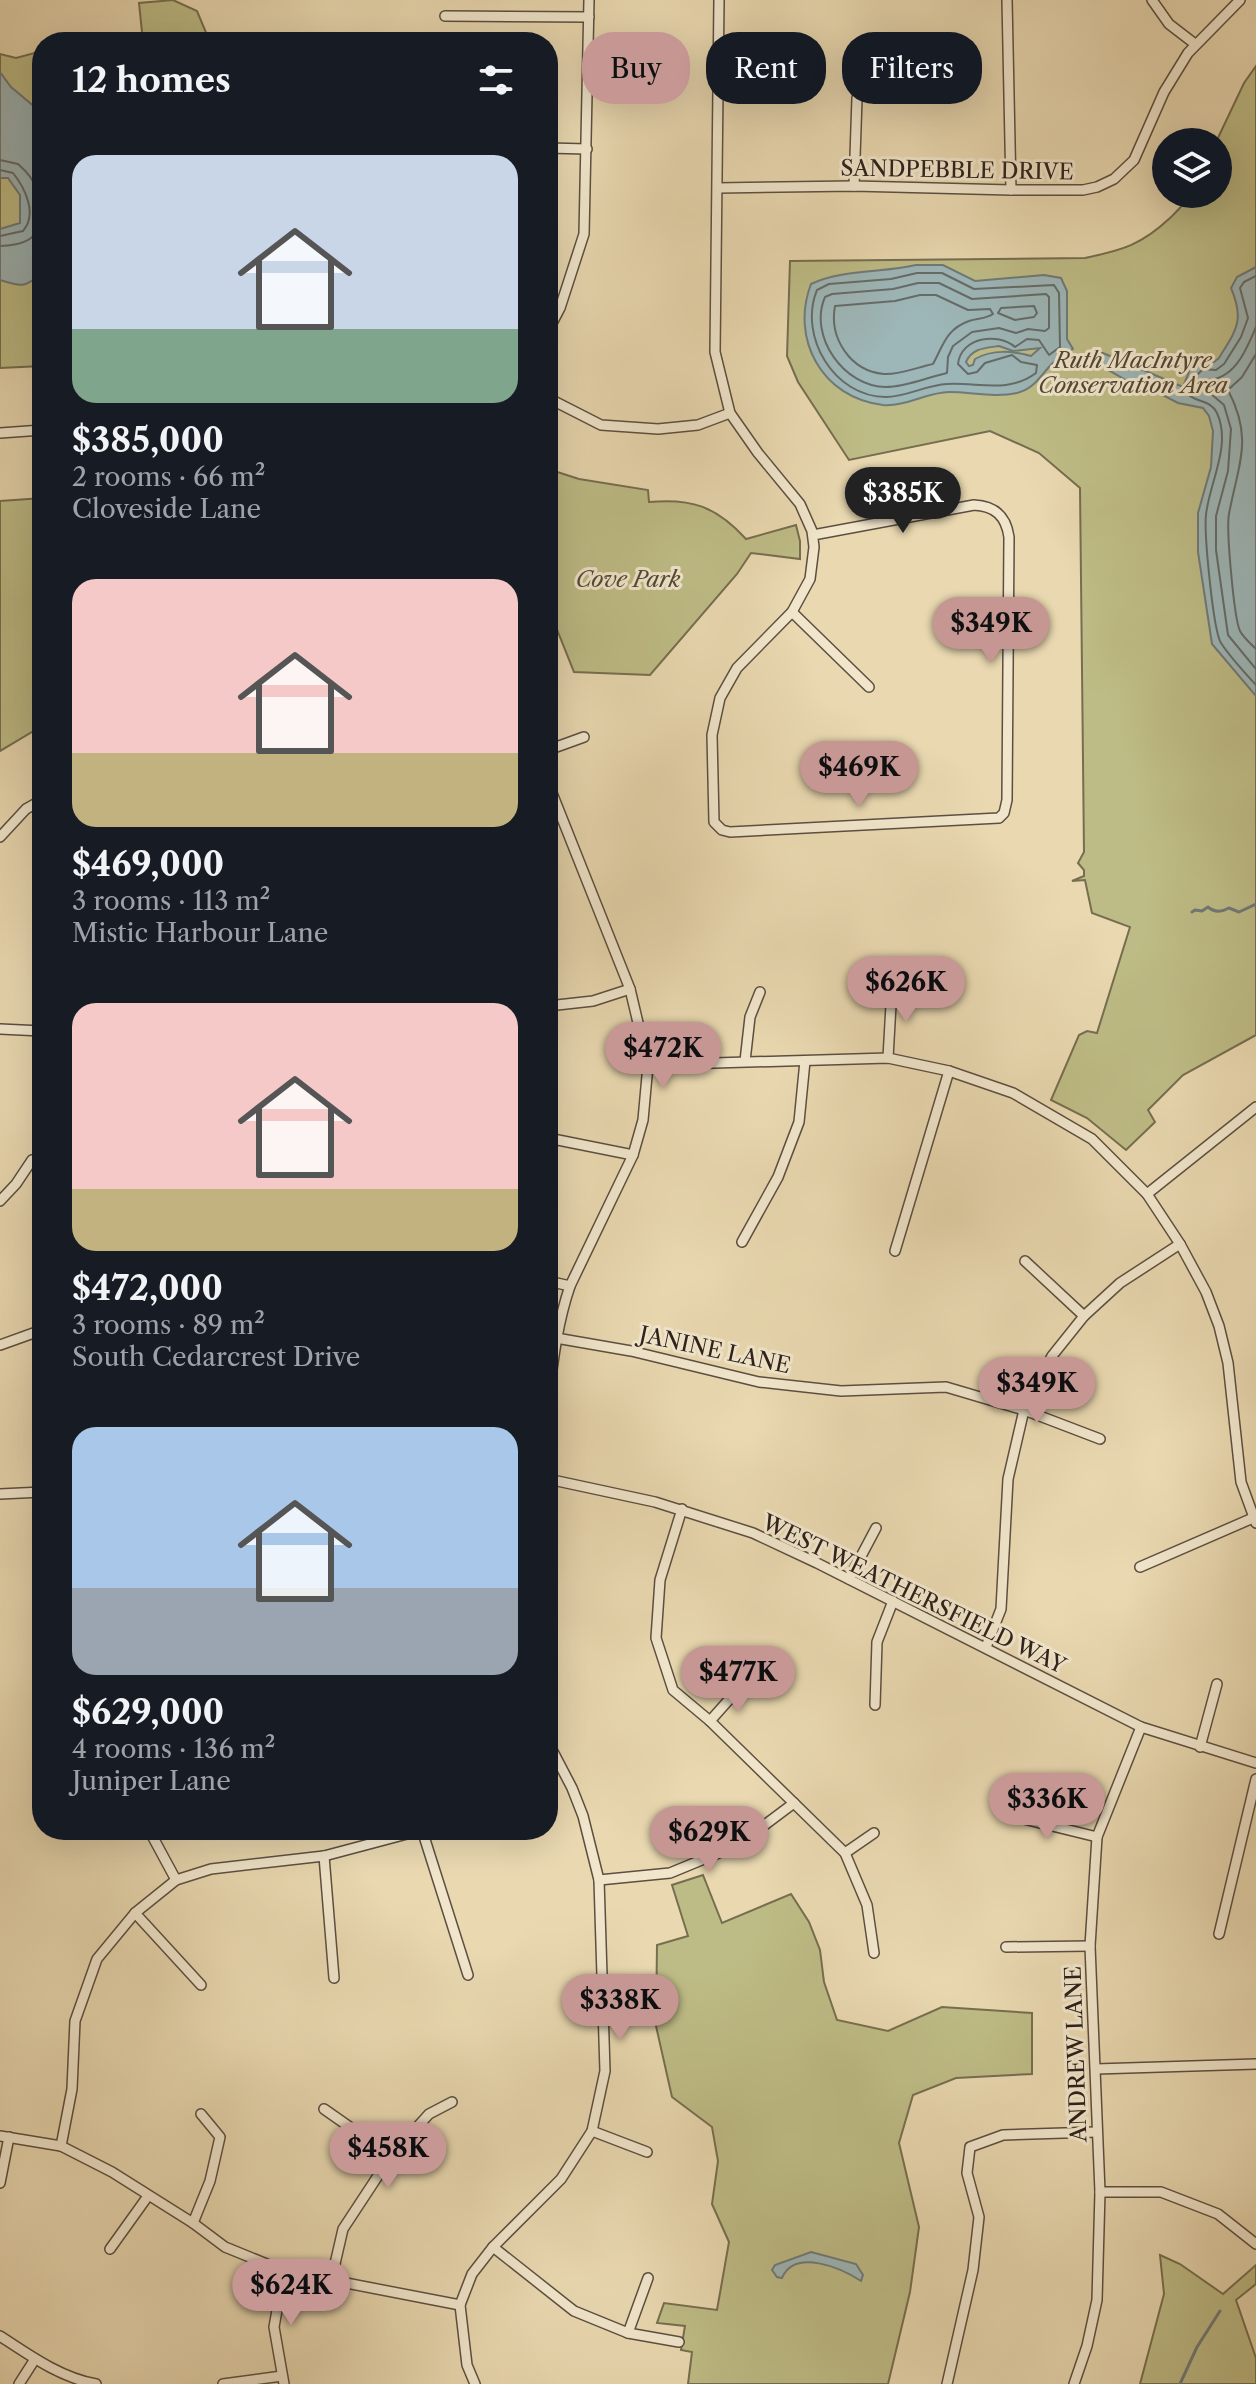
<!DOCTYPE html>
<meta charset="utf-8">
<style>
body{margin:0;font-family:"Libre Caslon Text",serif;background:#242831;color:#f1f3f6;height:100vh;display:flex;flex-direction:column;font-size:30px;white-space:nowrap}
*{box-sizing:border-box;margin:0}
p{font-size:26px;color:#9ea1a6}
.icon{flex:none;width:44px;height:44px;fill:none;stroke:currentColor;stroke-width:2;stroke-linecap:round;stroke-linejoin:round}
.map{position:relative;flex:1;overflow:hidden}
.sheet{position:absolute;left:32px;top:32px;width:526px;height:1808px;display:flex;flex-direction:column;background:#171b24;border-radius:32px;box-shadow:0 8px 32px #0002}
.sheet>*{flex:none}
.hud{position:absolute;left:582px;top:32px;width:554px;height:72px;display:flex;gap:16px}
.buttons{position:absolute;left:1152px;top:128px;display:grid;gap:16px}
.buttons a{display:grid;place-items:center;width:80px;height:80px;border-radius:50%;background:#171b24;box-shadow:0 8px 32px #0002;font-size:40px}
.price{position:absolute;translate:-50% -68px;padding:0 18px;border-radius:28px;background:#c59692;color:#111;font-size:26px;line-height:52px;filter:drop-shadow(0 2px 4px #0008)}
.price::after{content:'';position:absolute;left:50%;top:48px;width:24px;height:18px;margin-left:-12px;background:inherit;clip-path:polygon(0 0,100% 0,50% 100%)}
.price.on{background:#222;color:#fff}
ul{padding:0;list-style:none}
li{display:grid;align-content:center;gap:16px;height:424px;padding:0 40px}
li span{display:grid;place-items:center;height:248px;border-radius:24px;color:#555}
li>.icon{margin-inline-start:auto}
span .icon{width:144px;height:144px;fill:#fffc;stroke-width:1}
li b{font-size:34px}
h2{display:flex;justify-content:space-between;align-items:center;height:96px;padding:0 40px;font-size:34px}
.chip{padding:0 28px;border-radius:32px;background:#171b24;box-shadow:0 8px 32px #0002;font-size:28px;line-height:72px}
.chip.on{background:#c59692;color:#111}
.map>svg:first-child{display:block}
.green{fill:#bebc86;stroke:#766e50;stroke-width:2}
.water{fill:#9db6b7;stroke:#707a79;stroke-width:2;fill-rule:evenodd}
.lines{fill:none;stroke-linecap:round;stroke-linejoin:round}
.shore{stroke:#656c69;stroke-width:2}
.stream{stroke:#707a79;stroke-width:3}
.minor-casing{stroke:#5c4f40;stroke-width:12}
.minor{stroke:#f1e6cc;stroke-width:9}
.labels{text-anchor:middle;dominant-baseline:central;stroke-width:6;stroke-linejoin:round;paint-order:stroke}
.street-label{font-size:22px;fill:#2d211b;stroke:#f1e6cc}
.park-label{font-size:22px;font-style:italic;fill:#514836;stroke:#f1e6cc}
</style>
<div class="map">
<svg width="1256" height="2384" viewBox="0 0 1256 2384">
<rect width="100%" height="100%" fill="#e9d8b0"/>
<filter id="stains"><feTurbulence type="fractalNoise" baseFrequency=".0025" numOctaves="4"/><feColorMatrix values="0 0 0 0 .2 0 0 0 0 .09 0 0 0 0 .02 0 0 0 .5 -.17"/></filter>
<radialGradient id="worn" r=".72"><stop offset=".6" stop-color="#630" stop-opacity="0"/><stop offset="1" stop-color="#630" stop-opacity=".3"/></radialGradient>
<g class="green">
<path d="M173,0L197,11L210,42H143L139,3Z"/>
<path d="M42,51V366L0,368V54L16,58Z"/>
<path d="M1256,66V1035L1183,1075L1148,1110L1155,1122L1126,1150L1087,1118L1051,1100L1079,1035L1087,1031L1097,1033L1130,927L1092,913L1085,880L1072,881L1084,876V870L1078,863L1084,852L1080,488L1039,453L990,431L849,460L798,382L787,356L790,261L1085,258C1123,250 1141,245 1170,218C1178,210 1185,204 1190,194H1218L1216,142L1244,83Z"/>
<path d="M548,469L579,479L648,490L649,502C691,498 716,506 746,539L796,525L800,541V559L751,553L737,574L650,675L574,672L548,607Z"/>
<path d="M42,498V726L0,751V501Z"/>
<path d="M703,1875L722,1923L791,1894L809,1922L820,1950L824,1982L837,2020L888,2031L942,2007L1032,2013V2074L956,2078L913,2095L899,2143L919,2227L910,2292L888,2384H688L692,2352L681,2350L685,2326L657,2323L664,2303L717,2310L729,2242L712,2204L718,2161L712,2127L672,2097L656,2026L657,1945L688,1936L672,1885Z"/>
<path d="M1160,2255L1180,2264L1223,2294L1256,2265V2284L1236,2300L1256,2358V2384H1140L1164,2294Z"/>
</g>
<g class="water">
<path d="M0,72L11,87L42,113V273C25,288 21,287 0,280V229L20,223V195L8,178H0Z"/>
<path d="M916,265H943L975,281L1044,275L1061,278L1067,291V339L1073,349C1065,354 1056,359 1049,367C1039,378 1033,389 1017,393C995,398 971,392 949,392C928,392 905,407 883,405C822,398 790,339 811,284C842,269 882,273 916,265ZM999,346L1013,351L1040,348L1031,356C1012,351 993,349 975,359L973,365L969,366L966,362C972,348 985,348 999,346Z"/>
<path d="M1256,267V696L1212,644L1198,552V513L1211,467L1213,431L1209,416L1203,408L1178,403L1157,392L1136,386L1093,361L1090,356L1094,353H1103L1183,387L1190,369L1200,361L1214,362L1219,358C1236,330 1245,321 1231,288L1237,277Z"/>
<path d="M811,2252L856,2264L863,2275L861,2281C841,2268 795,2248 782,2278L777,2277L772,2270L775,2265Z"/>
</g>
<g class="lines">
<g class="shore">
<path d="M0,160L18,164C25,170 34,180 37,190C41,202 42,230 31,238C23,244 9,246 0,246"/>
<path d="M0,170L13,173C25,188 38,214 23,231L0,236"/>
<path d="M917,273H942L974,289L1054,285L1059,293L1060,347L1049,355L1039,340L1027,339L1015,347C998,332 961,337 958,364L968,374L977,372L985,363L1012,355L1021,362L1037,365L1036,373C1008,394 978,382 947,384C926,385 906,397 886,397C834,397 798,336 817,290L829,284L891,279Z"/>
<path d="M1256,276L1244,282L1240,288L1248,318L1241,337L1224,364L1216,370L1203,369L1197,375L1188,394C1196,403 1210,399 1217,413C1232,446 1209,483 1206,515C1204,533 1213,630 1221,643C1230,657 1245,673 1256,685"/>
<path d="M918,283H939L972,299L1046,294L1049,297V328L1045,331L1028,329L1016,333L999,328L972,332L953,346L948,357L947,373C928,377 906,387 886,387C844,387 808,336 825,297L832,294L893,289Z"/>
<path d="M920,295H936L968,310L990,309L993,314C986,319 977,318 969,321C946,329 943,346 933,364C918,367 899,375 884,374C850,371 829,338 835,306L895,301Z"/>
<path d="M1034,306L1037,313L1034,317L1015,320L998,313L1001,308Z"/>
<path d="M1256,327C1246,350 1235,380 1206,380L1203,387L1224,405L1231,429L1228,471L1216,516V550L1228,635L1256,669"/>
<path d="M1256,354L1242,377L1228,390C1254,440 1238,464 1229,514C1226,529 1234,618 1240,631C1243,637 1251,644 1256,649"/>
</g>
<g class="stream">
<path d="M1192,912L1195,910L1202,911L1208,907C1215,913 1222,912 1229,908L1239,912L1256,904"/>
<path d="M1180,2384L1197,2347L1220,2311"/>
</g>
<g class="minor-casing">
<g id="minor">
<path d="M719,0L715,352L730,413L758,453L800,504L812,531L814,547L810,579L792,612L737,668L720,698L712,735L714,822L722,830L730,832L999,818L1004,813L1007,800L1009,537C1006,516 995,506 974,505L813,535"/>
<path d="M1007,0L1011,190"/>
<path d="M1152,0L1169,24L1195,44"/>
<path d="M445,16L589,17"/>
<path d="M548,148L587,149"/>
<path d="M854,186L857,98"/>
<path d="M718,188L854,186L1011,190H1083L1097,187L1114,179L1134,160L1164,92L1188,53L1240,0"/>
<path d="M548,331L560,308L584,234L589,0"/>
<path d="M548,398L601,425L658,429L698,425L730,413"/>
<path d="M0,433L42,430"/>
<path d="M792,612L869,687"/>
<path d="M548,750L584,737"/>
<path d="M548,783L630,989L648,1065L643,1120L633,1155L570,1286C557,1324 553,1362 548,1401"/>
<path d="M0,837L26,809L42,800"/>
<path d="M548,1006L593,1001L630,989"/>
<path d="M0,1029L42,1031"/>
<path d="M888,1058L892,987"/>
<path d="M745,1061L750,1017L760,992"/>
<path d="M648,1065L888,1058L949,1071L1013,1093L1092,1139L1147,1194L1180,1244L1206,1292L1219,1326L1228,1363L1241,1482L1256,1523"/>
<path d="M548,1138L633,1155"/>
<path d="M1147,1194L1256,1107"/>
<path d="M0,1201L16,1184L32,1160"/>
<path d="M742,1242L778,1177L799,1122L805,1061"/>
<path d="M895,1251L949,1071"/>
<path d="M1025,1261L1084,1316"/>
<path d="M548,1281L570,1286"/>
<path d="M556,1338L631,1351L759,1382L841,1391L946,1387L1024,1410L1100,1439"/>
<path d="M0,1345L42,1330"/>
<path d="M548,1479L655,1502L753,1533L817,1563L1141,1727L1256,1763"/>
<path d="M0,1494L42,1492"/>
<path d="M682,1509L660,1580L656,1638L673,1690L710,1721L845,1853L867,1905L874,1953"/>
<path d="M1140,1567L1253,1518"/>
<path d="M849,1579L876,1528"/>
<path d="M986,1647L1001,1609L1008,1479L1024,1410L1052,1356L1084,1316L1120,1283L1180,1244"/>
<path d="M875,1705L877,1642L893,1601"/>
<path d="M710,1721L742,1685"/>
<path d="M1200,1747L1217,1684"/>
<path d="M1004,1814L1097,1837"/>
<path d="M149,1830L176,1880"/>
<path d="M845,1853L874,1833"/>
<path d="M324,1856L334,1978"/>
<path d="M599,1880L670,1873L738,1845L794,1803"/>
<path d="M135,1913L201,1985"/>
<path d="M1219,1934L1256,1779"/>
<path d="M1006,1947L1090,1946"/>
<path d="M1096,2069L1256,2064"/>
<path d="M324,2109L391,2156"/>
<path d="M592,2131L647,2152"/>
<path d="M0,2136L61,2146L112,2172L193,2223L225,2247L284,2271L460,2305"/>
<path d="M61,2146L72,2089L75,2021L97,1959L135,1913L176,1880L211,1869L324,1856L422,1830L468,1975"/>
<path d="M0,2183L9,2137"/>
<path d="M1100,2192H1161L1218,2214L1256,2244"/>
<path d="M193,2223L210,2181L220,2137L201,2114"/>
<path d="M493,2247L574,2311L628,2333L679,2342"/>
<path d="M110,2249L148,2196"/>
<path d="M331,2281L343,2229L391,2156L429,2114L452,2102"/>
<path d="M628,2333L648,2278"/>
<path d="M0,2336C29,2355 61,2378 96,2384"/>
<path d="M19,2384L35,2359"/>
<path d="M223,2384L282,2376"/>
<path d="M284,2384L274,2327L284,2271"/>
<path d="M475,2384L467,2365L460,2305L472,2274L493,2247L561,2179L592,2131L605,2071L599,1880L583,1816L572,1788L548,1742"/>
<path d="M947,2384L973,2270L979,2217L967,2173L970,2147L1003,2135L1096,2132"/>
<path d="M1074,2384L1087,2346L1097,2300L1100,2192L1090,1946L1097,1837L1141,1727"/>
</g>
</g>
<use href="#minor" class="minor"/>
</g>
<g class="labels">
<g class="street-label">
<text transform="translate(957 170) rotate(1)">SANDPEBBLE DRIVE</text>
<text transform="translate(715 1350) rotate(12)">JANINE LANE</text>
<text transform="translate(914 1594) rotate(26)">WEST WEATHERSFIELD WAY</text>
<text transform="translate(1076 2054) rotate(-92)">ANDREW LANE</text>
</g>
<g class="park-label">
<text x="1133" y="360">Ruth MacIntyre<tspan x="1133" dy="25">Conservation Area</tspan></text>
<text x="628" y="579">Cove Park</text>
</g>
</g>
<rect width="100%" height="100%" filter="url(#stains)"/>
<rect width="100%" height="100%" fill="url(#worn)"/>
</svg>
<div class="buttons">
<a><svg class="icon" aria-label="layers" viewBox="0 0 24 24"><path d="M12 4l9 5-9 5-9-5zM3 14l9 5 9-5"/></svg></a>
</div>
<b class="price on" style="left:903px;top:535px">$385K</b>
<b class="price" style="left:991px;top:665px">$349K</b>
<b class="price" style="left:859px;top:809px">$469K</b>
<b class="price" style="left:906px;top:1024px">$626K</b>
<b class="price" style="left:663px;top:1090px">$472K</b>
<b class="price" style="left:1037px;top:1425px">$349K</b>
<b class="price" style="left:738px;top:1714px">$477K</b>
<b class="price" style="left:1047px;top:1841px">$336K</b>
<b class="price" style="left:709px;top:1874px">$629K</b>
<b class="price" style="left:620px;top:2042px">$338K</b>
<b class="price" style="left:388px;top:2190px">$458K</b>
<b class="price" style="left:291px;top:2327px">$624K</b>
<div class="hud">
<a class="chip on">Buy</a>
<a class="chip">Rent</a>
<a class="chip">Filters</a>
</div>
<section class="sheet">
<h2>12 homes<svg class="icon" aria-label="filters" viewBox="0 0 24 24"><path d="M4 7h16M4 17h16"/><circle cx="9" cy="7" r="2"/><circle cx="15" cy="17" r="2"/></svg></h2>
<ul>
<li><span style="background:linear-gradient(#c9d6e8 70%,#7fa58c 0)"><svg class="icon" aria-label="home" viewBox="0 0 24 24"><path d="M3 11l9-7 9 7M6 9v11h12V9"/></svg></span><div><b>$385,000</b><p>2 rooms · 66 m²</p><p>Cloveside Lane</p></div></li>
<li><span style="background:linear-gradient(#f6c9c9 70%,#c2b280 0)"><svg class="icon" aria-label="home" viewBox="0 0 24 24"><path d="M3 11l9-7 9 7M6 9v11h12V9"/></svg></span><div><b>$469,000</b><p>3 rooms · 113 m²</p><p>Mistic Harbour Lane</p></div></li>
<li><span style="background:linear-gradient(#f6c9c9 75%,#c2b280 0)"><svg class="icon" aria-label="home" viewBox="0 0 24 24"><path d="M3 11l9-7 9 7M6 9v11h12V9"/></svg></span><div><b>$472,000</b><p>3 rooms · 89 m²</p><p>South Cedarcrest Drive</p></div></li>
<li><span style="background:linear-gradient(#a9c7e8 65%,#9aa5b1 0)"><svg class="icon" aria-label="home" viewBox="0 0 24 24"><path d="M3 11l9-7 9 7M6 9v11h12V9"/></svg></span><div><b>$629,000</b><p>4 rooms · 136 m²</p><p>Juniper Lane</p></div></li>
</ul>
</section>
</div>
